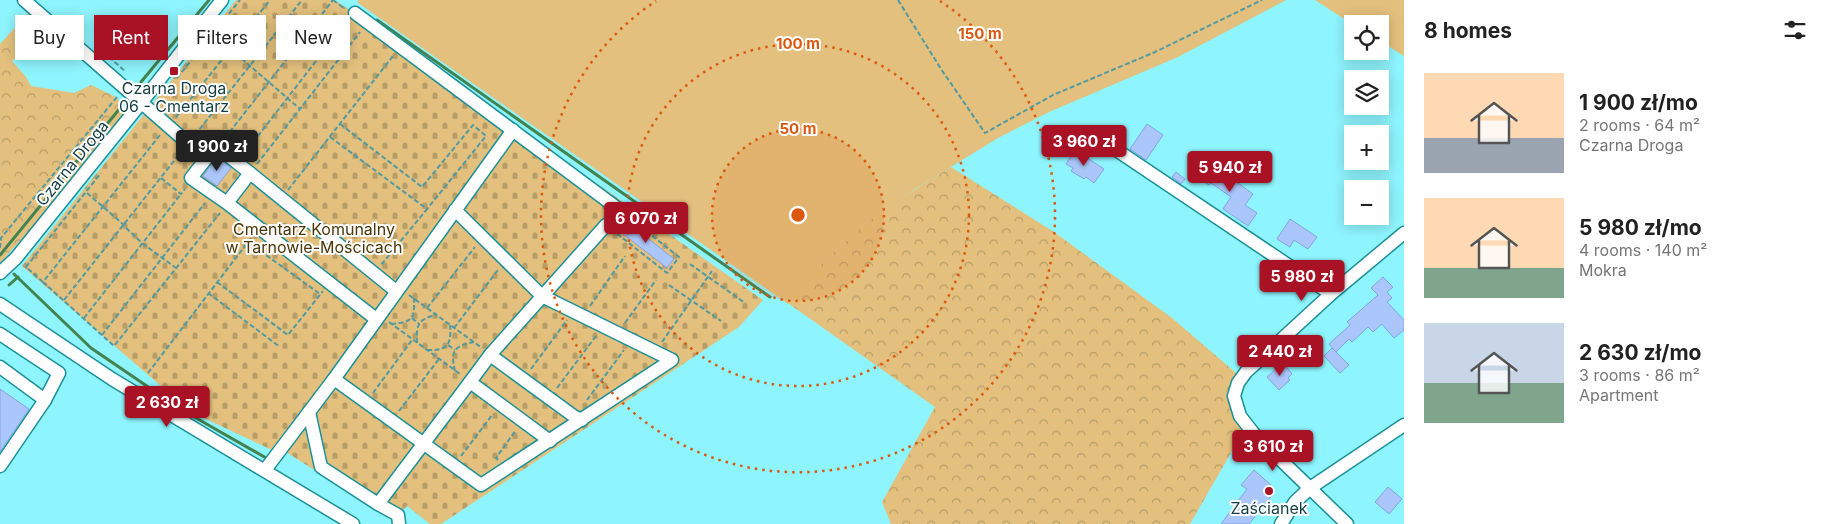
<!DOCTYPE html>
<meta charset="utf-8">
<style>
body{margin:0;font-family:Inter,sans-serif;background:#f6f6f6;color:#222;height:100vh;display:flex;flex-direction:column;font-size:19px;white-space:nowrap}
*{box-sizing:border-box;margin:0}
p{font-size:16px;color:#767676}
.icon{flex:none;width:28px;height:28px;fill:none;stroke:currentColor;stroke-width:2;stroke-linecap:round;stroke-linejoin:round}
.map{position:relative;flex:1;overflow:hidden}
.details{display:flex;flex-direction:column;background:#fff;width:425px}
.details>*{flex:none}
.banner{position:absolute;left:15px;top:15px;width:475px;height:45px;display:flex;gap:10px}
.fabs{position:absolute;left:1344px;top:15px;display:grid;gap:10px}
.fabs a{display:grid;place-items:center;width:45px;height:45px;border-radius:0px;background:#fff;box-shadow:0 2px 12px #0003;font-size:25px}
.price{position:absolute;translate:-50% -42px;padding:0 11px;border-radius:5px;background:#a81224;color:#fff;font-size:16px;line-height:32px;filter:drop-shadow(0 1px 2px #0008)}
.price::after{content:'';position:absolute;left:50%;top:30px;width:15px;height:11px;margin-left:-8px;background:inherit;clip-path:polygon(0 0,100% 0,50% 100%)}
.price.current{background:#222;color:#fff}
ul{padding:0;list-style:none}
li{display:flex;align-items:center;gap:15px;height:125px;padding:0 20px}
li span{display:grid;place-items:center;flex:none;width:140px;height:100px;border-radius:0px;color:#555}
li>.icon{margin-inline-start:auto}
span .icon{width:60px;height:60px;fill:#fffc;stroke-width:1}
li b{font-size:21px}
h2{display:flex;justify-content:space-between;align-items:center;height:60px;padding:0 20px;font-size:21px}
.pill{padding:0 18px;border-radius:0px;background:#fff;box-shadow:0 2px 12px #0003;font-size:18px;line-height:45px}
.pill.current{background:#a81224;color:#fff}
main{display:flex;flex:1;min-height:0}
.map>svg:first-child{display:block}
.forest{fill:url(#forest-crowns)}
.cemetery{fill:url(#cemetery-stones)}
.park{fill:#e3c07d}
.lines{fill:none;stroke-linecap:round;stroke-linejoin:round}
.stream{stroke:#42834f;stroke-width:3}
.building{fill:#abc6fa;stroke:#84a3e0}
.minor-casing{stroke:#1c9099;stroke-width:15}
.path{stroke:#519aa1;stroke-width:2;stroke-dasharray:5 2.5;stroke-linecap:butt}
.minor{stroke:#fff;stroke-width:12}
.ring{fill:none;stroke:#dd580f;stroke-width:2.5;stroke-dasharray:2.5 5}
.poi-dot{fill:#a81224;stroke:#fff;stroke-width:2}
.labels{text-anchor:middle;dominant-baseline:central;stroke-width:4;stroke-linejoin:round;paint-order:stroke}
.poi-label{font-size:16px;fill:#133f43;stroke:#fff}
.street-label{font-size:16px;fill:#133f43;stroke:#fff}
.park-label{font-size:16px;fill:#4a3608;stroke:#fff}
.centre{fill:#dd580f;stroke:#fff;stroke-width:2.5}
.ring-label{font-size:15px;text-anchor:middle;font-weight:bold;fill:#dd580f;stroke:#fff;stroke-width:4;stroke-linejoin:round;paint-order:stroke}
</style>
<main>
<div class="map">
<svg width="1404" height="524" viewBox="0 0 1404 524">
<defs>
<pattern id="forest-crowns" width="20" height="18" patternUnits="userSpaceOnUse" patternTransform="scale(1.25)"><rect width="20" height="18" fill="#e3c07d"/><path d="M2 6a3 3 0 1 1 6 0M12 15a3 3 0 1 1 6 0" fill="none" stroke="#b79d68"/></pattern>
<pattern id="cemetery-stones" width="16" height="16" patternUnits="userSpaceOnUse" patternTransform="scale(1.25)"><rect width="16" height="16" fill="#e3c07d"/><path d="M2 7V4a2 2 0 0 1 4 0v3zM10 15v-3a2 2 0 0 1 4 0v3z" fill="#b79d68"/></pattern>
</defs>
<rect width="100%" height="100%" fill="#8ef4fd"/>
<g class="forest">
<path d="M29,12L45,37L12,61L26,77L31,86L74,93L91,85L116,97L127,111L44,214L0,263V44Z"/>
<path d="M951,167L1054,232L1172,318L1242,378L1238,383L1247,425L1190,524H891L882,502L935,407L785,301C811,274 836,247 865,224C892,203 922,185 951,167Z"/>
</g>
<path class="cemetery" d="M236,0H335L763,300L739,327L441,524H430L407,506L393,520L275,445L272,450L191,412L22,266Z"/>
<g class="park">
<path d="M358,0H1286L1178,57L1049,112L998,138L915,189L865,224L827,258L788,304L358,3Z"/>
<path d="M1315,0H1404V56L1380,41V24H1352Z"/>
</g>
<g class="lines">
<g class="stream">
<path d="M377,20L770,297"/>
<path d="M141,82L209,0"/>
<path d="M0,255L121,107"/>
<path d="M14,274L91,348L182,410L268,459"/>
<path d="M9,285L18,277"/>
</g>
</g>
<g class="building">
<path d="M1147,124L1163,135L1146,160L1130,149Z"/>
<path d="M1075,150L1104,169L1094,183L1086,177L1084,179L1071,171L1073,168L1066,164Z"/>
<path d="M217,157L231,168L217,186L203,176Z"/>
<path d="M1209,162L1253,194L1245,205L1257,213L1248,226L1223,209L1231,197L1211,183L1209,185L1197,177Z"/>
<path d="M1176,172L1185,179L1181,184L1172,177Z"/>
<path d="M1290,219L1317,237L1308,249L1294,240L1290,247L1277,239Z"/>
<path d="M625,220L674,259L667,268L618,230Z"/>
<path d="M1383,277L1393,287L1387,292L1392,298L1387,302L1404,320V330L1394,338L1382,324L1373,332L1368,327L1352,342L1349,339L1336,352L1329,344L1350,325L1347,322L1378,295L1371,288Z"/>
<path d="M1332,348L1349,365L1340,373L1324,356Z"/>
<path d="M1285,365L1292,374L1288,378L1290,380L1279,390L1267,377L1276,369L1277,370Z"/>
<path d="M0,389L29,409L0,452Z"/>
<path d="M1254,470L1272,486L1273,494L1249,524H1221L1247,489L1241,485Z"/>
<path d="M1388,487L1402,499L1389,514L1375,502Z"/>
</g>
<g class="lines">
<g class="minor-casing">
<g id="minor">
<path d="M24,0L206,159"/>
<path d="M355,13L617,208"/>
<path d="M1118,151L1331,294"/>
<path d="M250,173L396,291"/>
<path d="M227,203L191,178L216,146L250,173L227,203L376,319"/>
<path d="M0,273L16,258L141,103L222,0"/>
<path d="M0,304L112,379L353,524"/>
<path d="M0,334L59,373L45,400"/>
<path d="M490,355L470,382L550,441"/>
<path d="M0,367L45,400L0,466"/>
<path d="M334,379L481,485L672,360L542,296L455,210"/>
<path d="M309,412L321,467L378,504L398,515L399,524"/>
<path d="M582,420L575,417L490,355L606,225"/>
<path d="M265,470L334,379L513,130"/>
<path d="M378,504L470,382"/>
<path d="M1281,524L1295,502L1310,488L1404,425"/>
<path d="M1347,524L1254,434L1240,416L1234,396L1238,383L1246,372L1331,294L1404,233"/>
</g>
</g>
<g class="path">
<path d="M333,0L345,9"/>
<path d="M898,0L941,69L985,133L1053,95L1155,52L1262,0"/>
<path d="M213,34L300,109"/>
<path d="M109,57L126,72"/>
<path d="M177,78L240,0"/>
<path d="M176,117L270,0"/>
<path d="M340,124L422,187L473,125L486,136L427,209"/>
<path d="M160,135L43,282L114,346L220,213"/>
<path d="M195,135L302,0"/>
<path d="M330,137L427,209L381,265"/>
<path d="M225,138L333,0"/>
<path d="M244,154L347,21"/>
<path d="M257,164L360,32"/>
<path d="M161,178L181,194L185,189"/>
<path d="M288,190L393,56"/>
<path d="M87,193L124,225L125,227L142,243L176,268"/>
<path d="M617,208L679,257L667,273L606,225Z"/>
<path d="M248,242L320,294"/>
<path d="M0,248L1,238L117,97"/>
<path d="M690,264L745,303"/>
<path d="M43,282L26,267L101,173"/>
<path d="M217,282L288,335L323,291"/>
<path d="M669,285L721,321"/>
<path d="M208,293L280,347"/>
<path d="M409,295L482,348"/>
<path d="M64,300L181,152"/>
<path d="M590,306L625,256"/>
<path d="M427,308L475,247"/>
<path d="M84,318L181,194"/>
<path d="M412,318L419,324"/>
<path d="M389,322L460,374"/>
<path d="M625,323L656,280"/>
<path d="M391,324C412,322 415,320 414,298"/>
<path d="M454,328L498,270"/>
<path d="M102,335L205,203"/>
<path d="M662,342L712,271"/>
<path d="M417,343C416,325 418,319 436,315"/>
<path d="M448,345L455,350"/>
<path d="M427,350C447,351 452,345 450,325"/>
<path d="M531,369L567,320"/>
<path d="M455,371C450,351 454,346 474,342"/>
<path d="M148,373L251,238"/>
<path d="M557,388L596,336"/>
<path d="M373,393L412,340"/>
<path d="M587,400L624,350"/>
<path d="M399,411L439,359"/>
<path d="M461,456L493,414"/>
<path d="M498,460L496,458L516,430"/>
</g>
<use href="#minor" class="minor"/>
</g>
<circle cx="798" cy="215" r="86" fill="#dd580f" fill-opacity=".12"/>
<g class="ring">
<circle cx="798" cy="215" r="86"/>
<circle cx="798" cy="215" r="171"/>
<path d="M940 1A257 257 0 1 1 656 1"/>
</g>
<g class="poi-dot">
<rect x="169" y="66" width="10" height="10" rx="2.5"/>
<circle cx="1269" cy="491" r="5"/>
</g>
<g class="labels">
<g class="poi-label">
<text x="174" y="88">Czarna Droga<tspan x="174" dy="18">06 - Cmentarz</tspan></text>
<text x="1269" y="508">Zaścianek</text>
</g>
<g class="street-label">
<text transform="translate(72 163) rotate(-51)">Czarna Droga</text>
</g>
<g class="park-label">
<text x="314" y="229">Cmentarz Komunalny<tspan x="314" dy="18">w Tarnowie-Mościcach</tspan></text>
</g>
</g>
<circle cx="798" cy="215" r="8" class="centre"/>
<g class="ring-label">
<text x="980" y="39">150 m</text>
<text x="798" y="49">100 m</text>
<text x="798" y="134">50 m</text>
</g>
</svg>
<div class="fabs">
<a><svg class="icon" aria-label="locate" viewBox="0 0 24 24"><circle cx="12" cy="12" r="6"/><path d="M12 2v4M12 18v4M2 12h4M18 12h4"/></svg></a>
<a><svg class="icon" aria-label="layers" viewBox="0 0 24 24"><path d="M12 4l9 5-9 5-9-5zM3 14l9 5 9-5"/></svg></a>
<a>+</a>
<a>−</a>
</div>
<b class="price" style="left:1084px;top:167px">3 960 zł</b>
<b class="price current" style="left:217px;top:172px">1 900 zł</b>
<b class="price" style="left:1230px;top:193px">5 940 zł</b>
<b class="price" style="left:646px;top:244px">6 070 zł</b>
<b class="price" style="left:1302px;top:302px">5 980 zł</b>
<b class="price" style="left:1280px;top:377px">2 440 zł</b>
<b class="price" style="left:167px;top:428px">2 630 zł</b>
<b class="price" style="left:1273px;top:472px">3 610 zł</b>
<div class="banner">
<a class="pill">Buy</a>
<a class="pill current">Rent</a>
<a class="pill">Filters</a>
<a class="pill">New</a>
</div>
</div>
<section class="details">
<h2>8 homes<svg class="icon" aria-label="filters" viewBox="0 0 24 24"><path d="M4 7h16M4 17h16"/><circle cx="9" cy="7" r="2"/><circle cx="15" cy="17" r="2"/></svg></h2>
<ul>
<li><span style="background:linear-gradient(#ffd9b3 65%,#9aa5b1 0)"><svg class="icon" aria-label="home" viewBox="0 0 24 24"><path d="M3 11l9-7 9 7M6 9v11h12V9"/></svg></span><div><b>1 900 zł/mo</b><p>2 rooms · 64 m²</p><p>Czarna Droga</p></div></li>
<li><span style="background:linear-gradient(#ffd9b3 70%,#7fa58c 0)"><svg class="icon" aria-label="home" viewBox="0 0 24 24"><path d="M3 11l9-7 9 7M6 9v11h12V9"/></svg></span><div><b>5 980 zł/mo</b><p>4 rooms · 140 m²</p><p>Mokra</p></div></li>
<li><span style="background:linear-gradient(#c9d6e8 60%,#7fa58c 0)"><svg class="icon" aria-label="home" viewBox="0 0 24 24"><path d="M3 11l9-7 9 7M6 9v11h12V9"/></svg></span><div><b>2 630 zł/mo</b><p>3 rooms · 86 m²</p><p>Apartment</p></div></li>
</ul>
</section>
</main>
